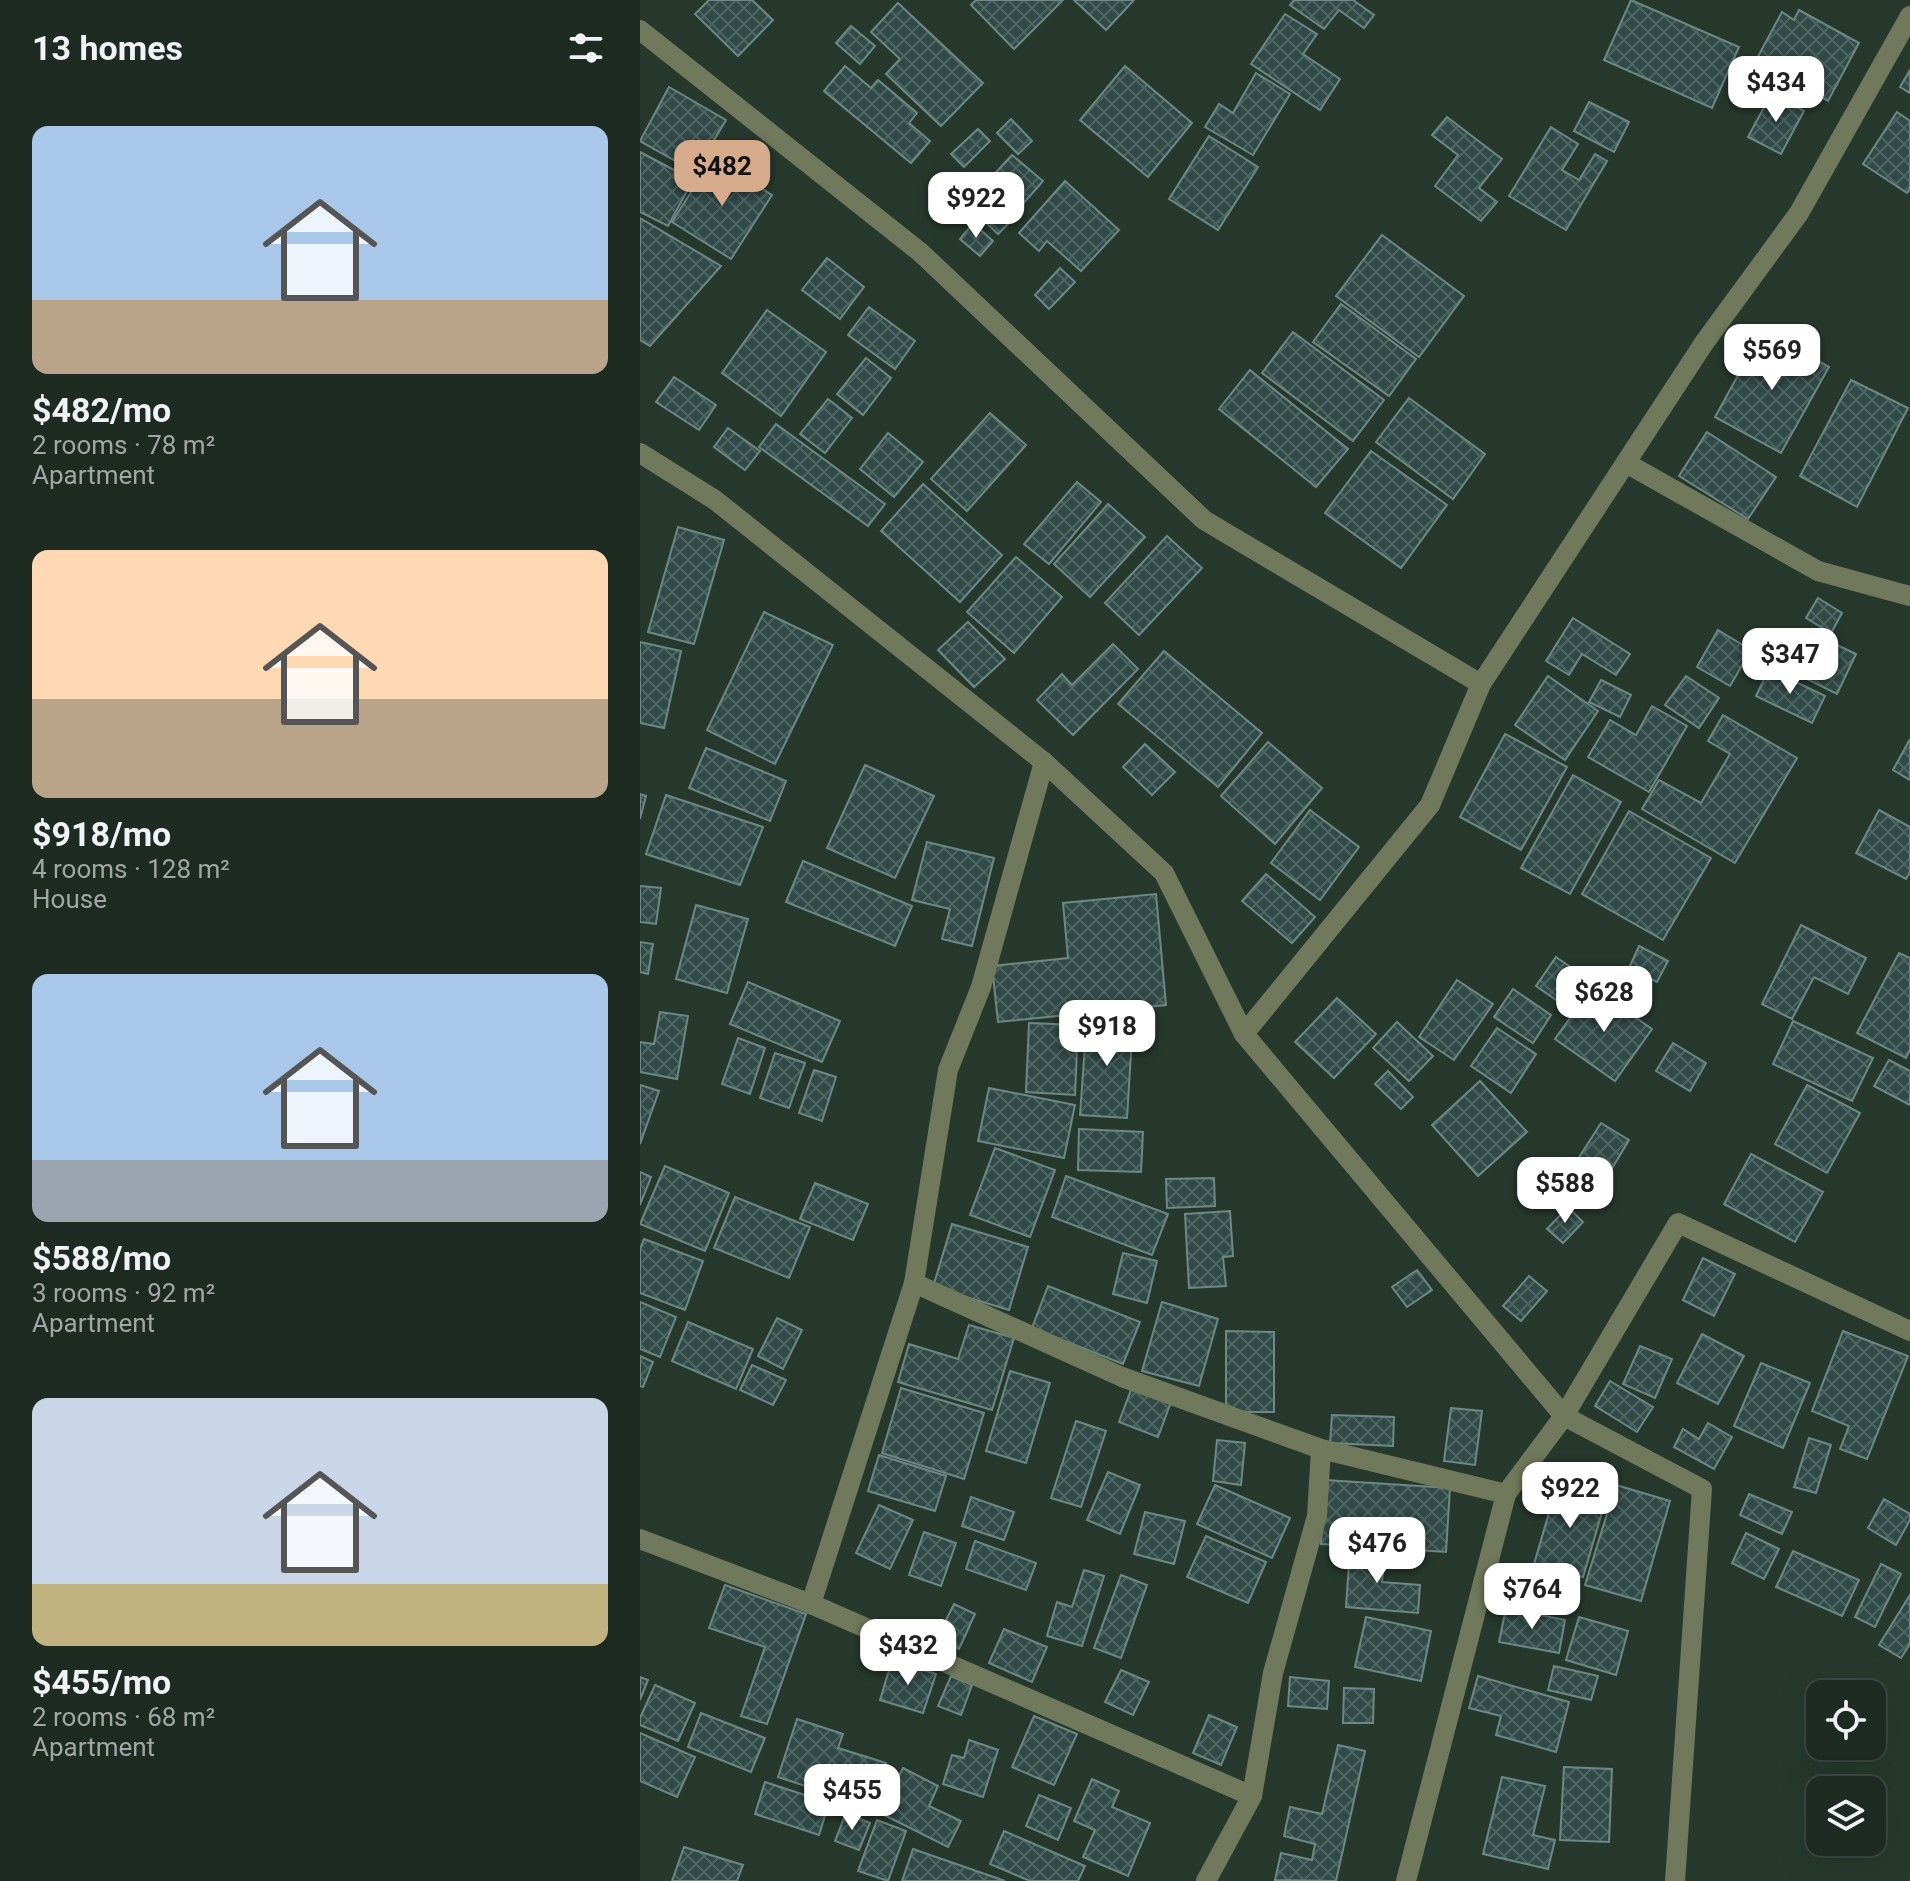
<!DOCTYPE html>
<meta charset="utf-8">
<style>
body{margin:0;font-family:Roboto,sans-serif;background:#25332a;color:#f1f3f6;height:100vh;display:flex;flex-direction:column;font-size:30px;white-space:nowrap}
*{box-sizing:border-box;margin:0}
p{font-size:26px;color:#a0a7a5}
.icon{flex:none;width:44px;height:44px;fill:none;stroke:currentColor;stroke-width:2;stroke-linecap:round;stroke-linejoin:round}
.map{position:relative;flex:1;overflow:hidden}
.side{display:flex;flex-direction:column;background:#1d2b22;width:640px}
.side>*{flex:none}
.buttons{position:absolute;left:1166px;top:1680px;display:grid;gap:16px}
.buttons a{display:grid;place-items:center;width:80px;height:80px;border-radius:16px;background:#1d2b22;box-shadow:0 8px 32px #0002,0 0 0 2px #3b4740;font-size:40px}
.price{position:absolute;translate:-50% -68px;padding:0 18px;border-radius:16px;background:#fff;color:#222;font-size:26px;line-height:52px;filter:drop-shadow(0 2px 4px #0008)}
.price::after{content:'';position:absolute;left:50%;top:48px;width:24px;height:18px;margin-left:-12px;background:inherit;clip-path:polygon(0 0,100% 0,50% 100%)}
.price.current{background:#d6ab8b;color:#111}
ul{padding:0;list-style:none}
li{display:grid;align-content:center;gap:16px;height:424px;padding:0 32px}
li span{display:grid;place-items:center;height:248px;border-radius:16px;color:#555}
li>.icon{margin-inline-start:auto}
span .icon{width:144px;height:144px;fill:#fffc;stroke-width:1}
li b{font-size:34px}
h2{display:flex;justify-content:space-between;align-items:center;height:96px;padding:0 32px;font-size:34px}
main{display:flex;flex:1;min-height:0}
.map>svg:first-child{display:block}
.building{fill:url(#building-cross-hatch);stroke:#6d8885;stroke-width:2}
.lines{fill:none;stroke-linecap:round;stroke-linejoin:round}
.minor{stroke:#70795c;stroke-width:20}
</style>
<main>
<section class="side">
<h2>13 homes<svg class="icon" aria-label="filters" viewBox="0 0 24 24"><path d="M4 7h16M4 17h16"/><circle cx="9" cy="7" r="2"/><circle cx="15" cy="17" r="2"/></svg></h2>
<ul>
<li><span style="background:linear-gradient(#a9c7e8 70%,#b9a48a 0)"><svg class="icon" aria-label="home" viewBox="0 0 24 24"><path d="M3 11l9-7 9 7M6 9v11h12V9"/></svg></span><div><b>$482/mo</b><p>2 rooms · 78 m²</p><p>Apartment</p></div></li>
<li><span style="background:linear-gradient(#ffd9b3 60%,#b9a48a 0)"><svg class="icon" aria-label="home" viewBox="0 0 24 24"><path d="M3 11l9-7 9 7M6 9v11h12V9"/></svg></span><div><b>$918/mo</b><p>4 rooms · 128 m²</p><p>House</p></div></li>
<li><span style="background:linear-gradient(#a9c7e8 75%,#9aa5b1 0)"><svg class="icon" aria-label="home" viewBox="0 0 24 24"><path d="M3 11l9-7 9 7M6 9v11h12V9"/></svg></span><div><b>$588/mo</b><p>3 rooms · 92 m²</p><p>Apartment</p></div></li>
<li><span style="background:linear-gradient(#c9d6e8 75%,#c2b280 0)"><svg class="icon" aria-label="home" viewBox="0 0 24 24"><path d="M3 11l9-7 9 7M6 9v11h12V9"/></svg></span><div><b>$455/mo</b><p>2 rooms · 68 m²</p><p>Apartment</p></div></li>
</ul>
</section>
<div class="map">
<svg width="1270" height="1881" viewBox="0 0 1270 1881">
<defs>
<pattern id="building-cross-hatch" width="8" height="8" patternUnits="userSpaceOnUse" patternTransform="scale(2)"><rect width="8" height="8" fill="#314a48"/><path d="M0 0l8 8M0 8l8-8" fill="none" stroke="#4f6563"/></pattern>
</defs>
<rect width="100%" height="100%" fill="#27392d"/>
<g class="building">
<path d="M69,0H112L133,20L98,56L55,14Z"/>
<path d="M336,0H423L374,49L331,5Z"/>
<path d="M434,0H494L466,30Z"/>
<path d="M654,0H713L734,15L724,28L699,10L684,29L650,5Z"/>
<path d="M991,0L1099,47L1072,108L964,60Z"/>
<path d="M258,3L343,83L301,126L246,74L260,59L231,32Z"/>
<path d="M1159,10L1219,43L1188,101L1115,62L1142,12L1154,20Z"/>
<path d="M645,14L677,34L663,54L700,79L680,110L611,64Z"/>
<path d="M211,26L235,46L220,64L196,43Z"/>
<path d="M205,66L231,88L238,80L277,113L269,123L290,141L271,163L184,91Z"/>
<path d="M485,66L552,123L508,177L440,120Z"/>
<path d="M1270,70V93L1260,87Z"/>
<path d="M616,73L650,94L613,155L565,127L579,104L593,113Z"/>
<path d="M29,87L86,120L55,172L0,141Z"/>
<path d="M1131,94L1164,111L1141,154L1108,137Z"/>
<path d="M949,102L989,122L974,152L934,131Z"/>
<path d="M1257,112L1270,121V189L1267,193L1223,164Z"/>
<path d="M807,117L862,159L839,188L857,202L841,221L795,186L818,155L792,135Z"/>
<path d="M371,119L392,141L378,154L357,133Z"/>
<path d="M911,127L938,144L922,170L939,180L955,154L967,161L926,230L869,196Z"/>
<path d="M338,129L350,141L324,167L311,154Z"/>
<path d="M569,136L618,167L578,230L529,199Z"/>
<path d="M0,152L53,180L28,226L0,212Z"/>
<path d="M372,155L403,181L381,206L350,179Z"/>
<path d="M73,158L132,195L91,259L32,222Z"/>
<path d="M425,181L479,230L441,271L407,241L399,251L379,233Z"/>
<path d="M361,196L379,213L358,234L340,217Z"/>
<path d="M0,218L81,266L10,346L0,340Z"/>
<path d="M333,223L353,241L340,256L320,239Z"/>
<path d="M742,235L824,296L779,357L696,296Z"/>
<path d="M187,258L224,287L200,319L162,290Z"/>
<path d="M420,268L435,282L409,309L395,295Z"/>
<path d="M701,304L776,359L749,396L673,342Z"/>
<path d="M229,307L275,341L255,369L208,335Z"/>
<path d="M127,310L186,352L141,416L82,373Z"/>
<path d="M1123,330L1189,367L1141,453L1075,417Z"/>
<path d="M653,332L744,400L713,441L622,373Z"/>
<path d="M226,358L251,378L223,415L197,394Z"/>
<path d="M610,370L708,449L676,487L579,409Z"/>
<path d="M34,377L76,405L59,430L16,402Z"/>
<path d="M1211,380L1268,408L1217,507L1160,476Z"/>
<path d="M769,398L845,454L813,499L736,442Z"/>
<path d="M188,399L212,418L185,453L160,434Z"/>
<path d="M350,413L386,445L327,511L291,479Z"/>
<path d="M136,424L245,504L228,526L119,447Z"/>
<path d="M88,428L120,451L105,470L74,447Z"/>
<path d="M1067,432L1136,477L1108,519L1039,476Z"/>
<path d="M248,433L283,462L254,497L220,469Z"/>
<path d="M731,451L807,505L761,568L685,513Z"/>
<path d="M437,482L461,502L409,564L384,544Z"/>
<path d="M283,484L362,555L320,602L241,531Z"/>
<path d="M468,504L505,537L450,597L414,564Z"/>
<path d="M38,527L84,540L54,644L8,632Z"/>
<path d="M527,536L562,568L499,635L465,603Z"/>
<path d="M376,557L422,597L374,653L327,612Z"/>
<path d="M1178,598L1202,613L1191,633L1166,618Z"/>
<path d="M124,612L193,645L135,764L67,730Z"/>
<path d="M933,618L990,654L976,675L942,654L929,675L906,661Z"/>
<path d="M328,622L365,659L334,687L298,650Z"/>
<path d="M1078,630L1111,650L1090,686L1057,667Z"/>
<path d="M1176,635L1216,654L1197,694L1132,662L1145,636L1170,647Z"/>
<path d="M0,642L41,651L24,728L0,723Z"/>
<path d="M473,644L498,669L433,735L397,700L422,674L432,685Z"/>
<path d="M524,651L622,733L578,787L478,704Z"/>
<path d="M1129,669L1185,696L1172,723L1116,696Z"/>
<path d="M908,676L958,711L925,760L875,725Z"/>
<path d="M1046,676L1079,698L1059,728L1025,705Z"/>
<path d="M961,680L991,695L980,717L949,702Z"/>
<path d="M1012,706L1047,726L1009,792L948,757L970,720L996,735Z"/>
<path d="M1083,715L1157,758L1095,863L1002,809L1019,780L1061,803L1090,754L1068,741Z"/>
<path d="M865,734L927,767L881,850L820,817Z"/>
<path d="M1270,739V780L1253,770Z"/>
<path d="M628,742L682,788L635,844L581,796Z"/>
<path d="M505,744L535,772L512,795L483,767Z"/>
<path d="M66,748L146,781L130,821L49,788Z"/>
<path d="M225,765L294,796L255,878L187,848Z"/>
<path d="M933,775L981,802L930,894L881,868Z"/>
<path d="M0,794L6,796L0,819Z"/>
<path d="M26,795L123,827L100,885L6,854Z"/>
<path d="M670,810L719,847L680,900L631,863Z"/>
<path d="M1239,810L1270,827V872L1266,879L1216,853Z"/>
<path d="M989,811L1071,858L1023,940L942,894Z"/>
<path d="M287,842L354,858L332,946L302,939L310,909L272,900Z"/>
<path d="M163,861L272,906L255,946L146,902Z"/>
<path d="M626,874L675,917L652,943L602,901Z"/>
<path d="M0,886L21,888L16,924L0,922Z"/>
<path d="M516,894L526,1005L358,1022L352,966L428,958L423,903Z"/>
<path d="M56,905L108,919L87,993L36,979Z"/>
<path d="M1161,925L1226,958L1208,994L1174,977L1152,1019L1122,1004Z"/>
<path d="M0,942L13,944L8,974L0,972Z"/>
<path d="M999,946L1028,961L1017,982L989,968Z"/>
<path d="M1259,953L1270,958V1050L1266,1058L1217,1033Z"/>
<path d="M916,957L945,977L925,1006L896,986Z"/>
<path d="M817,980L853,1004L814,1060L779,1037Z"/>
<path d="M108,982L200,1021L182,1062L90,1024Z"/>
<path d="M952,987L1012,1029L975,1081L915,1039Z"/>
<path d="M873,989L911,1015L893,1043L854,1017Z"/>
<path d="M697,998L736,1034L694,1078L655,1042Z"/>
<path d="M20,1012L48,1016L37,1079L0,1072V1042L14,1044Z"/>
<path d="M447,1017L493,1021L487,1118L440,1115Z"/>
<path d="M1153,1021L1233,1058L1212,1101L1133,1064Z"/>
<path d="M757,1022L793,1056L769,1081L733,1048Z"/>
<path d="M389,1023L438,1025L435,1095L386,1092Z"/>
<path d="M857,1028L896,1054L871,1093L831,1066Z"/>
<path d="M98,1038L125,1048L110,1094L82,1084Z"/>
<path d="M1033,1043L1066,1063L1050,1091L1016,1071Z"/>
<path d="M135,1053L165,1063L149,1108L120,1098Z"/>
<path d="M1249,1060L1270,1071V1105L1234,1086Z"/>
<path d="M174,1070L196,1077L182,1121L159,1113Z"/>
<path d="M748,1071L773,1097L761,1109L735,1084Z"/>
<path d="M840,1081L887,1132L838,1176L792,1125Z"/>
<path d="M0,1085L19,1091L0,1144Z"/>
<path d="M1167,1085L1220,1113L1187,1173L1135,1144Z"/>
<path d="M349,1088L435,1105L424,1158L338,1141Z"/>
<path d="M961,1123L989,1140L965,1180L936,1162Z"/>
<path d="M439,1129L503,1132L501,1172L438,1170Z"/>
<path d="M355,1148L415,1170L390,1237L330,1215Z"/>
<path d="M1111,1154L1183,1192L1155,1242L1084,1204Z"/>
<path d="M25,1166L89,1193L65,1251L0,1224Z"/>
<path d="M0,1172L11,1177L0,1205Z"/>
<path d="M426,1176L528,1214L512,1255L412,1217Z"/>
<path d="M574,1178L575,1206L527,1208L526,1179Z"/>
<path d="M175,1183L228,1204L213,1240L160,1219Z"/>
<path d="M95,1197L170,1227L149,1278L74,1248Z"/>
<path d="M928,1207L943,1222L923,1243L907,1229Z"/>
<path d="M590,1211L593,1256L583,1257L586,1286L549,1288L545,1214Z"/>
<path d="M312,1224L388,1247L369,1310L293,1287Z"/>
<path d="M4,1239L63,1261L45,1310L0,1293V1249Z"/>
<path d="M483,1253L517,1261L507,1303L473,1294Z"/>
<path d="M1063,1258L1095,1274L1074,1316L1043,1300Z"/>
<path d="M777,1270L792,1290L767,1307L752,1287Z"/>
<path d="M889,1276L907,1291L881,1321L863,1306Z"/>
<path d="M408,1286L500,1322L483,1364L392,1328Z"/>
<path d="M0,1302L36,1317L20,1357L0,1349Z"/>
<path d="M522,1302L578,1319L559,1386L502,1371Z"/>
<path d="M137,1318L162,1330L143,1369L118,1356Z"/>
<path d="M48,1322L113,1349L96,1389L32,1361Z"/>
<path d="M329,1325L374,1338L352,1410L258,1382L269,1344L318,1359Z"/>
<path d="M586,1331L634,1332V1412H586Z"/>
<path d="M1203,1331L1268,1356L1227,1459L1200,1449L1209,1426L1172,1411Z"/>
<path d="M1062,1334L1104,1356L1078,1404L1037,1383Z"/>
<path d="M1000,1346L1032,1359L1015,1398L983,1384Z"/>
<path d="M0,1356L13,1362L3,1387L0,1386Z"/>
<path d="M1121,1363L1170,1383L1143,1448L1094,1426Z"/>
<path d="M112,1365L146,1380L133,1405L100,1390Z"/>
<path d="M370,1371L410,1383L386,1463L346,1451Z"/>
<path d="M970,1381L1013,1407L997,1432L955,1406Z"/>
<path d="M492,1387L531,1402L518,1437L479,1422Z"/>
<path d="M261,1388L344,1413L324,1479L242,1453Z"/>
<path d="M811,1408L842,1411L835,1465L804,1461Z"/>
<path d="M692,1415L754,1417L753,1446L690,1443Z"/>
<path d="M436,1421L466,1431L441,1507L411,1498Z"/>
<path d="M1068,1423L1092,1437L1074,1469L1034,1447L1043,1429L1059,1439Z"/>
<path d="M1169,1438L1191,1445L1176,1493L1154,1487Z"/>
<path d="M577,1440L605,1443L601,1485L573,1481Z"/>
<path d="M239,1455L306,1476L295,1511L228,1491Z"/>
<path d="M468,1472L500,1485L480,1534L447,1520Z"/>
<path d="M685,1480L810,1488L806,1552L681,1544Z"/>
<path d="M918,1482L967,1495L943,1577L894,1564Z"/>
<path d="M575,1485L650,1518L632,1558L557,1524Z"/>
<path d="M976,1485L1030,1501L1001,1601L945,1585Z"/>
<path d="M1109,1494L1152,1512L1142,1534L1100,1515Z"/>
<path d="M331,1497L374,1512L364,1540L322,1526Z"/>
<path d="M1244,1499L1270,1514V1520L1256,1545L1228,1528Z"/>
<path d="M239,1505L273,1520L250,1569L216,1553Z"/>
<path d="M505,1512L545,1521L534,1564L494,1554Z"/>
<path d="M284,1532L316,1543L301,1586L269,1575Z"/>
<path d="M1106,1533L1139,1549L1124,1579L1092,1563Z"/>
<path d="M566,1536L626,1562L608,1603L547,1577Z"/>
<path d="M335,1541L396,1563L386,1590L326,1569Z"/>
<path d="M710,1549L745,1551L742,1582L780,1585L778,1613L706,1607Z"/>
<path d="M1153,1551L1219,1580L1202,1616L1136,1587Z"/>
<path d="M1241,1564L1261,1574L1235,1627L1215,1617Z"/>
<path d="M444,1570L464,1576L442,1646L407,1636L417,1602L432,1607Z"/>
<path d="M481,1575L507,1585L481,1658L454,1648Z"/>
<path d="M85,1585L166,1614L127,1724L101,1716L125,1647L69,1628Z"/>
<path d="M1270,1595V1644L1261,1658L1239,1645Z"/>
<path d="M314,1604L335,1614L319,1649L297,1638Z"/>
<path d="M866,1608L925,1620L919,1653L859,1642Z"/>
<path d="M726,1617L791,1631L781,1681L715,1667Z"/>
<path d="M939,1617L988,1631L976,1675L926,1660Z"/>
<path d="M364,1629L407,1647L392,1682L349,1663Z"/>
<path d="M252,1660L296,1674L283,1713L240,1700Z"/>
<path d="M914,1666L958,1676L951,1700L908,1690Z"/>
<path d="M481,1670L509,1682L493,1715L465,1702Z"/>
<path d="M311,1676L332,1685L321,1715L298,1706Z"/>
<path d="M838,1676L929,1702L916,1752L856,1735L861,1716L829,1708Z"/>
<path d="M0,1677L8,1680L0,1700Z"/>
<path d="M650,1677L689,1681L687,1709L648,1706Z"/>
<path d="M15,1685L55,1703L38,1741L0,1725V1718Z"/>
<path d="M704,1688L734,1689L733,1723H703Z"/>
<path d="M61,1713L125,1738L111,1772L48,1747Z"/>
<path d="M569,1715L597,1727L581,1765L553,1753Z"/>
<path d="M394,1716L437,1734L414,1785L372,1767Z"/>
<path d="M157,1719L203,1734L198,1748L246,1763L232,1808L138,1777Z"/>
<path d="M0,1733L55,1757L37,1797L0,1781Z"/>
<path d="M329,1740L358,1750L343,1797L303,1784L312,1755L324,1758Z"/>
<path d="M698,1745L725,1751L696,1881L635,1880L641,1853L672,1860L675,1844L644,1836L650,1807L682,1814Z"/>
<path d="M924,1767L972,1769L969,1842L920,1840Z"/>
<path d="M263,1768L298,1786L289,1806L321,1821L308,1847L240,1813Z"/>
<path d="M862,1777L905,1786L893,1835L915,1840L908,1869L843,1854Z"/>
<path d="M452,1779L479,1791L472,1807L510,1823L488,1876L443,1857L455,1830L434,1821Z"/>
<path d="M125,1782L189,1803L179,1835L115,1814Z"/>
<path d="M399,1795L431,1808L418,1840L386,1826Z"/>
<path d="M206,1813L230,1823L219,1850L195,1841Z"/>
<path d="M237,1820L266,1831L248,1881L218,1871Z"/>
<path d="M364,1831L445,1866L438,1881H390L350,1864Z"/>
<path d="M44,1847L103,1865L97,1881H32Z"/>
<path d="M273,1849L365,1881H262Z"/>
</g>
<g class="lines">
<g class="minor">
<path d="M0,30L280,252L564,520L841,684L790,805L604,1034"/>
<path d="M0,453L75,500L404,762L524,873L604,1034L924,1416L1062,1489L1035,1881"/>
<path d="M986,463L1178,571L1270,596"/>
<path d="M841,684L1064,343L1159,213L1270,16"/>
<path d="M274,1283L482,1377L681,1449L866,1494"/>
<path d="M0,1539L171,1604L612,1796"/>
<path d="M171,1604L274,1283L308,1070L341,987L404,762"/>
<path d="M566,1881L612,1796L633,1673L677,1516L681,1449"/>
<path d="M766,1881L866,1494L924,1416L1038,1223L1270,1331"/>
</g>
</g>
</svg>
<div class="buttons">
<a><svg class="icon" aria-label="locate" viewBox="0 0 24 24"><circle cx="12" cy="12" r="6"/><path d="M12 2v4M12 18v4M2 12h4M18 12h4"/></svg></a>
<a><svg class="icon" aria-label="layers" viewBox="0 0 24 24"><path d="M12 4l9 5-9 5-9-5zM3 14l9 5 9-5"/></svg></a>
</div>
<b class="price" style="left:1136px;top:124px">$434</b>
<b class="price current" style="left:82px;top:208px">$482</b>
<b class="price" style="left:336px;top:240px">$922</b>
<b class="price" style="left:1132px;top:392px">$569</b>
<b class="price" style="left:1150px;top:696px">$347</b>
<b class="price" style="left:964px;top:1034px">$628</b>
<b class="price" style="left:467px;top:1068px">$918</b>
<b class="price" style="left:925px;top:1225px">$588</b>
<b class="price" style="left:930px;top:1530px">$922</b>
<b class="price" style="left:737px;top:1585px">$476</b>
<b class="price" style="left:892px;top:1631px">$764</b>
<b class="price" style="left:268px;top:1687px">$432</b>
<b class="price" style="left:212px;top:1832px">$455</b>
</div>
</main>
